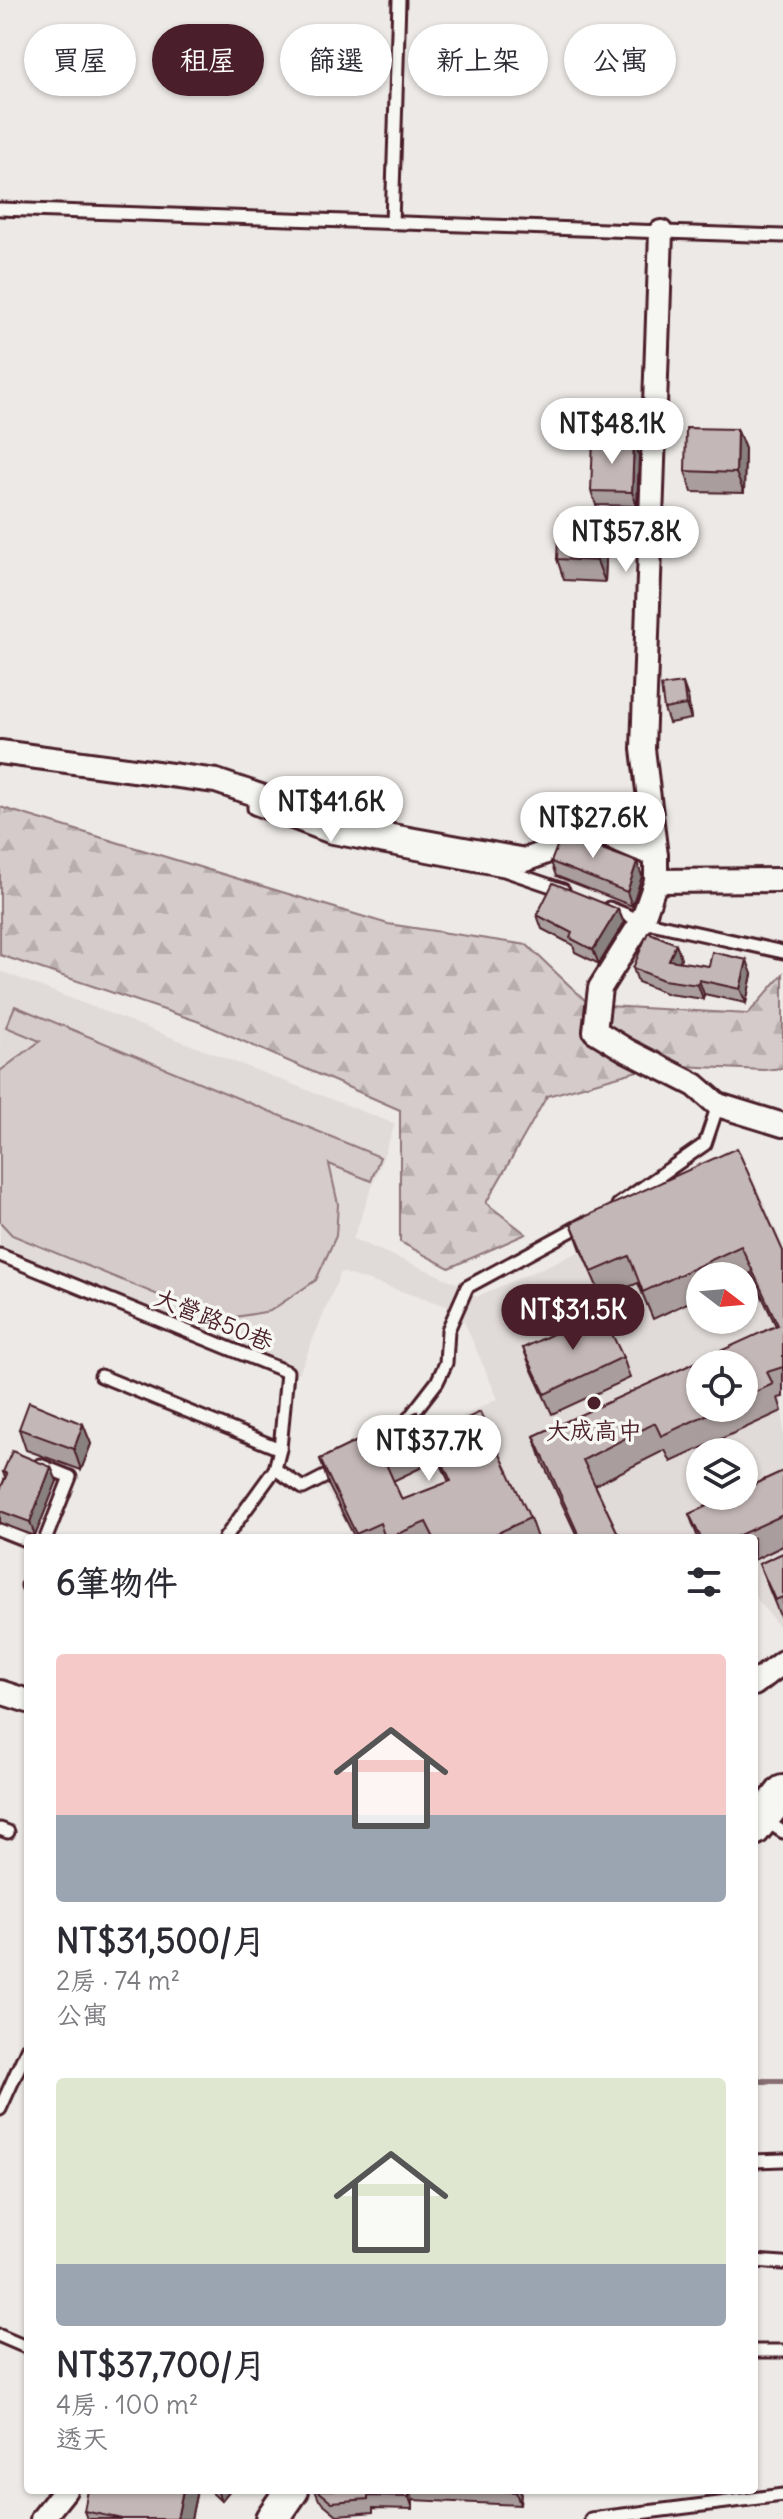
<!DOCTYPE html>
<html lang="zh-TW">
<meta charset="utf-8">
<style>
body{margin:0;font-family:Delius,"LXGW WenKai TC",sans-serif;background:#f2f2f3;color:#2b2b33;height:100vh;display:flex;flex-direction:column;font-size:30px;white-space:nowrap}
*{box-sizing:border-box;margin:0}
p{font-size:26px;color:#7c7c81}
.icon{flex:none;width:44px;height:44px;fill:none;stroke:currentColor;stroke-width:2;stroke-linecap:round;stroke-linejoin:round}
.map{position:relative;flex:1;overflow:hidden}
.drawer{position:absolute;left:24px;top:1534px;width:734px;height:960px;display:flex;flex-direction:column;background:#fff;border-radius:8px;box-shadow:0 2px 6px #0004}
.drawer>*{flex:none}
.banner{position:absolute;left:24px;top:24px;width:736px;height:72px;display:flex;gap:16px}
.needle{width:52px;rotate:106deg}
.tools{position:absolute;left:686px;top:1262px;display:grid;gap:16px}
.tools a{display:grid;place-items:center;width:72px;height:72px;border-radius:50%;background:#fff;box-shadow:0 2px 6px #0004;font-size:40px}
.price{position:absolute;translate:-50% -68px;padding:0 18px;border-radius:28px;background:#fff;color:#222;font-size:26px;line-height:52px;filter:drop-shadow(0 2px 4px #0008)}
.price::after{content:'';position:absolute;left:50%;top:48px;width:24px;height:18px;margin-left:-12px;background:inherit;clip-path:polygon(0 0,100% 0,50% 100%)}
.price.active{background:#4a1f2b;color:#fff}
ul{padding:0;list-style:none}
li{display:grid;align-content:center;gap:16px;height:424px;padding:0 32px}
li span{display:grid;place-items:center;height:248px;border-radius:8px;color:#555}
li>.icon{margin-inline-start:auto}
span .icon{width:144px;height:144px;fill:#fffc;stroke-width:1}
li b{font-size:34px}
h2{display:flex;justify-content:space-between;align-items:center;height:96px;padding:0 32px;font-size:34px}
.tag{padding:0 28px;border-radius:36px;background:#fff;box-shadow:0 2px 6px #0004;font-size:28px;line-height:72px}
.tag.active{background:#4a1f2b;color:#fff}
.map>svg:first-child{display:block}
.built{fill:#e0dad8;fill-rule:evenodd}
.grass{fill:#d4cbca;stroke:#8f757a;stroke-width:2}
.forest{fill:url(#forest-firs);stroke:#8f757a;stroke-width:2}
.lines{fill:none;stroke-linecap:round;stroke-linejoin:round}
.stream{stroke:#886e73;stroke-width:6}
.lane-casing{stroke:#4a1f2b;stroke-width:17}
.street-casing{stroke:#4a1f2b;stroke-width:28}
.secondary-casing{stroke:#4a1f2b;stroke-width:38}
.lane{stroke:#f6f6f2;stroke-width:11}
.street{stroke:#f6f6f2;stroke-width:22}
.secondary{stroke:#f6f6f2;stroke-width:32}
.wall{fill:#a99d9d;stroke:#4a1f2b;stroke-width:2;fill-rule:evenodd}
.shaded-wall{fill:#898080;stroke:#4a1f2b;stroke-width:2}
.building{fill:#c4b7b7;stroke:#4a1f2b;stroke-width:2}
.poi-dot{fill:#4a1f2b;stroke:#f6f6f2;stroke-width:3}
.labels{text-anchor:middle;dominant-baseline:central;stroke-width:7;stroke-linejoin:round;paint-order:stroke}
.street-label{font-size:24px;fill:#4a1f2b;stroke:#f6f6f2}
.poi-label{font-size:24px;fill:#4a1f2b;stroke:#f6f6f2}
</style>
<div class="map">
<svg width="783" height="2519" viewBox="0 0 783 2519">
<defs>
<pattern id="forest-firs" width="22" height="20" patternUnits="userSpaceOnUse" patternTransform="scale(2)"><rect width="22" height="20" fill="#d4cbca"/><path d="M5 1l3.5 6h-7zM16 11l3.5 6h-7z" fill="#b8aeae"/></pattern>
</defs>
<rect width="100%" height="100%" fill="#ece9e6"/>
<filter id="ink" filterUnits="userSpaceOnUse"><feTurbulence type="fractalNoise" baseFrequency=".0125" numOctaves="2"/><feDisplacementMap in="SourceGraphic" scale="16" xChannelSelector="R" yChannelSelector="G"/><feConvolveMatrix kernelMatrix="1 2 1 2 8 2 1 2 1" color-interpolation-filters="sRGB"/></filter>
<g filter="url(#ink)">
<g class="built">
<path d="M0,971L395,1124L353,1239L466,1287L457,1309L341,1272L299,1373L0,1245Z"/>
<path d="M752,1176L783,1246V1632L754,1595V1538H354L323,1484L498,1399L459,1310L468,1290L476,1297ZM700,1276H744V1320H700ZM700,1364H744V1408H700ZM700,1452H744V1496H700Z"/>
</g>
<path class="grass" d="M15,1006L380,1157L371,1181L329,1164L338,1204L336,1236L316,1280L270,1311L219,1320L12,1235L0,1222V1071L40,1041L6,1027Z"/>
<path class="forest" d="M0,807L388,924L527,945L590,1005L748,1014L783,974V1068L764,1070L659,1065L547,1096L486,1203L526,1234L449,1268L400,1242V1110L197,1021L0,955Z"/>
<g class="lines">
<path class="stream" d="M754,2081H783"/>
<g class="lane-casing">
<g id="lane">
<path d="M0,209L783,236"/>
<path d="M392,223L399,0"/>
<path d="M254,794V808L330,837L504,870L563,890"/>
<path d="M609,908L642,921L783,952"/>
<path d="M618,1205L705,1144L718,1105"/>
<path d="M0,1255L287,1372L280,1449L275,1469L225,1538"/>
<path d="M101,1376L280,1449"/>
<path d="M403,1426L437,1382L446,1363L448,1330L467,1287L585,1223"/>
<path d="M40,1465L70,1477L46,1538"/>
<path d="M275,1469L303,1488L336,1471"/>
<path d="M0,1530L28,1541"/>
<path d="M28,1585V1586"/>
<path d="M763,1819L783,1832"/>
<path d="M0,1829L8,1832"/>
<path d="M0,2109L28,2047"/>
<path d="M754,2161L783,2160"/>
<path d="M754,2261L783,2263"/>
<path d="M0,2336L28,2348"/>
<path d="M754,2351H783"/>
<path d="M591,2519L783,2495"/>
</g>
</g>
<g class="street-casing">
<g id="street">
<path d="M661,232L643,749L656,856V881L642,921L600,988L595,1031L626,1050L695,1085L718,1105L783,1125"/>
<path d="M0,752L216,781L365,831L525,860L544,853L562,828L576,822L656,856"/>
<path d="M656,881L783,880"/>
<path d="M754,1684L783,1662"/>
<path d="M0,1692L28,1701"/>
<path d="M42,2519L65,2490"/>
</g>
</g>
<g class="secondary-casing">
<g id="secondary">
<path d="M754,1829L783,1792"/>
<path d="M272,2519L292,2490"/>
</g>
</g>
<use href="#lane" class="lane"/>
<use href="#street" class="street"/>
<use href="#secondary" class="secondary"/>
</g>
<g class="wall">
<path d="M737,429L745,449L744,493L692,492L685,471Z"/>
<path d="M634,441L639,455L637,506L596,505L591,491Z"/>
<path d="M607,539L605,582L564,580L557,559Z"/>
<path d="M688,697L691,719L669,723L664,709Z"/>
<path d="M601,842L604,850L642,876L632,906L556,876L551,862Z"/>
<path d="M618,909L624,923L599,964L575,952L573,945L542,929L537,915Z"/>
<path d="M676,944L681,958L679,962L752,974L746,1003L704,994L703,999L668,994L638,982L633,968Z"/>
<path d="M571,1223L783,1251V1397L778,1398L782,1411L671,1462L665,1450L595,1485L620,1538H578L543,1463L534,1436L776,1326L751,1273L744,1276H700V1297L653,1319L638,1283L602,1298L581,1250ZM744,1364V1408H700Z"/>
<path d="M523,1348L623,1357L630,1378L552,1414L531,1368Z"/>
<path d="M417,1412L435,1461L393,1481L402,1500L449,1482L440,1462L430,1436L530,1518L537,1538H355L329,1486L320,1459Z"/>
<path d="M83,1424L91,1444L81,1470L26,1450L19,1429Z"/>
<path d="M783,1471V1546L754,1560V1538H698L689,1514Z"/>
<path d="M3,1472L57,1481L35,1536L0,1523V1490L5,1478Z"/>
<path d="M783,1553V1620L782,1621L759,1564Z"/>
<path d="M197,2490L191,2519H87L84,2511Z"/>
<path d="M209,2490H230L221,2501Z"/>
<path d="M315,2490H521L520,2505L413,2500V2509L373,2508V2512L337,2515L319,2500Z"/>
</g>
<g class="shaded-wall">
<path d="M737,429L745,449L744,493L736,473Z"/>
<path d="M634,441L639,455L637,506L632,492Z"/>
<path d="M600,518L607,539L605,582L597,561Z"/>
<path d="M683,683L688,697L691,719L686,705Z"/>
<path d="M637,862L642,876L632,906L627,892Z"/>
<path d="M618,909L624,923L599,964L593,950Z"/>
<path d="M676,944L681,958L674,974L669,960Z"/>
<path d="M747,960L752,974L746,1003L740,989Z"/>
<path d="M699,980L704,994L703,999L698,985Z"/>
<path d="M83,1424L91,1444L81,1470L74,1449Z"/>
<path d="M51,1467L57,1481L35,1536L30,1522Z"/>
<path d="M183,2490H197L191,2519H177Z"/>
<path d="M217,2490H230L221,2501Z"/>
<path d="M409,2490L413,2500V2509L409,2497Z"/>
<path d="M516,2490H521L520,2505L516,2492Z"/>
</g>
<g class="building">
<path d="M686,428L737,429L736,473L685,471Z"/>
<path d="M593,440L634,441L632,492L591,491Z"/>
<path d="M559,516L600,518L597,561L557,559Z"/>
<path d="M683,683L686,705L664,709L661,686Z"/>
<path d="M564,828L601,842L599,848L637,862L627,892L551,862Z"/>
<path d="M553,883L618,909L593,950L570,938L572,933L537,915Z"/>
<path d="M648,932L676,944L669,960L709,966L712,952L747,960L740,989L699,980L698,985L663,980L633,968Z"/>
<path d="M737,1148L783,1251V1367L767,1372L773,1384L744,1397V1364H700V1408H721L661,1436L655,1423L583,1460L620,1538H580L534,1436L778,1325L741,1246L643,1292L629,1256L592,1272L571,1223Z"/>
<path d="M601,1311L623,1357L545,1394L523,1348Z"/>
<path d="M29,1402L83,1424L74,1449L19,1429Z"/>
<path d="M417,1412L426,1435L382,1455L402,1500L451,1481L430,1436L480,1412L530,1518L487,1538H434L426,1522L388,1538H385L380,1523L356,1534L320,1459Z"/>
<path d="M12,1451L51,1467L30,1522L0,1511V1490L7,1474L3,1472Z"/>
<path d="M783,1471V1515L733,1538H701L689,1514L729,1496H744V1489Z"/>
<path d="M783,1553V1597L775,1600L759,1564Z"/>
<path d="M88,2490H183L177,2519H122L84,2511Z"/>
<path d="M317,2490H409V2497L368,2496V2499L332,2502Z"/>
<path d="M470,2490H516V2492Z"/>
</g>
</g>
<circle class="poi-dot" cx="594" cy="1403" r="8"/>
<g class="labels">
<g class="street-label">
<text transform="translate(214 1319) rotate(22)">大營路50巷</text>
</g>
<g class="poi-label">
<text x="594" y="1430">大成高中</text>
</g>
</g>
</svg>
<div class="tools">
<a><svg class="needle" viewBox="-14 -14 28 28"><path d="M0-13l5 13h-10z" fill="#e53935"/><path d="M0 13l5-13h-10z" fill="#7c7c81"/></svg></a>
<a><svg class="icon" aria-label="locate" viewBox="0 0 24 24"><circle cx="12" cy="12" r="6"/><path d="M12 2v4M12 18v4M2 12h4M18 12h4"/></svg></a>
<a><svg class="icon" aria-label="layers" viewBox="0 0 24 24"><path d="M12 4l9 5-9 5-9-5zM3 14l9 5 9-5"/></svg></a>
</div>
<b class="price" style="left:612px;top:466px">NT$48.1K</b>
<b class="price" style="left:626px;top:574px">NT$57.8K</b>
<b class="price" style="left:331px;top:844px">NT$41.6K</b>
<b class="price" style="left:593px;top:860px">NT$27.6K</b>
<b class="price active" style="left:573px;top:1352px">NT$31.5K</b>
<b class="price" style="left:429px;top:1483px">NT$37.7K</b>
<div class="banner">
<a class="tag">買屋</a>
<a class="tag active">租屋</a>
<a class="tag">篩選</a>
<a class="tag">新上架</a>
<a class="tag">公寓</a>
</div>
<section class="drawer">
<h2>6筆物件<svg class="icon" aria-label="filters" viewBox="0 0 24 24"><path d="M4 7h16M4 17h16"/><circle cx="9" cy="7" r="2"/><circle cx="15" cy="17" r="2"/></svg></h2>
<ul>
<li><span style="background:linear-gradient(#f6c9c9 65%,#9aa5b1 0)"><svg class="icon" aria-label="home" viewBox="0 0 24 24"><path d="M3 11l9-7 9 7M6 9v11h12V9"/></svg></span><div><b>NT$31,500/月</b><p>2房 · 74 m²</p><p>公寓</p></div></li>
<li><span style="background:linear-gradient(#dfe7d0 75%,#9aa5b1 0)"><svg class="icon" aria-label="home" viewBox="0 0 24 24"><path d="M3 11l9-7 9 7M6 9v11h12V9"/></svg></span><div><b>NT$37,700/月</b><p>4房 · 100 m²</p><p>透天</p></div></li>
</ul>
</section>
</div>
